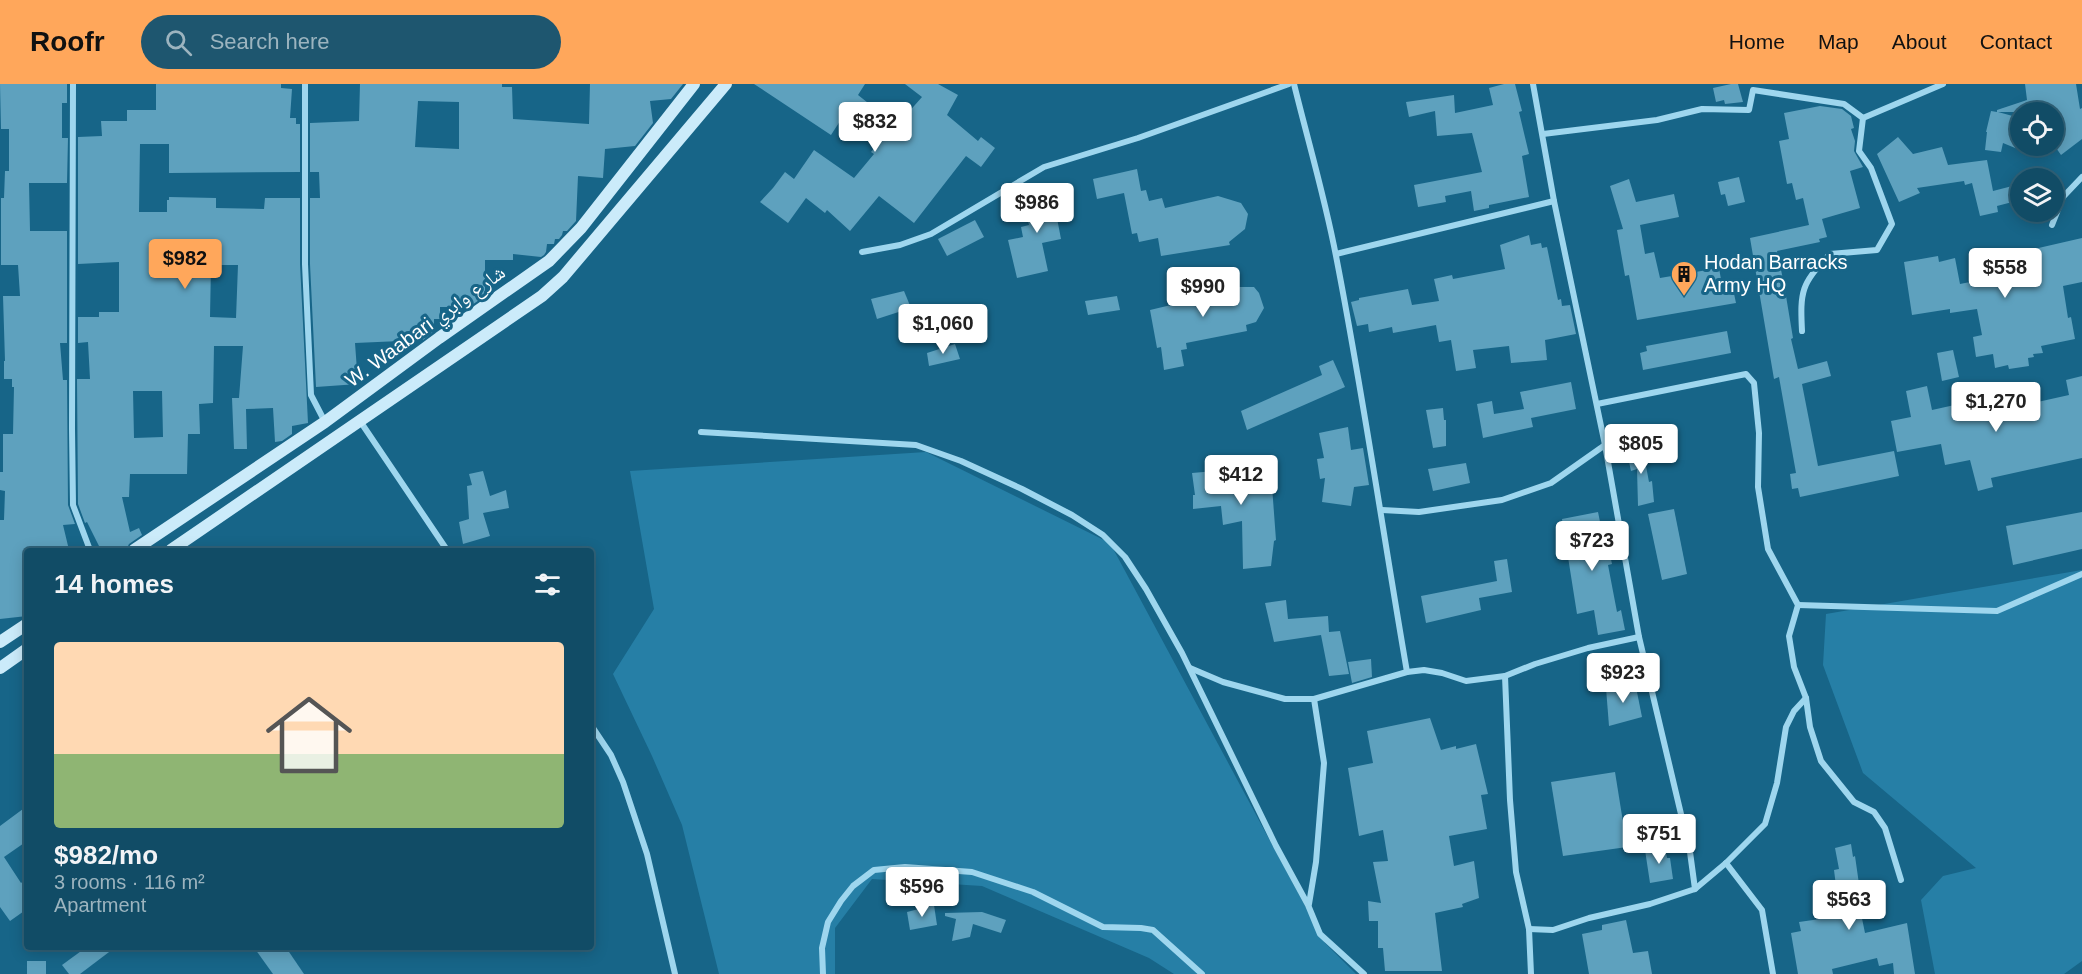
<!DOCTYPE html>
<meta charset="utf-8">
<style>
body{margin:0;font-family:Helvetica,"Noto Naskh Arabic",sans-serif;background:#1e566f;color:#f1f3f6;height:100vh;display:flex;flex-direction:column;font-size:22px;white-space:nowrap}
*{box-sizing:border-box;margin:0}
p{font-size:20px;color:#9cb4bf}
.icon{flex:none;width:33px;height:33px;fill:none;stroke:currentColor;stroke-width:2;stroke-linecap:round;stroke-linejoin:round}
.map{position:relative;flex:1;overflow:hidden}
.details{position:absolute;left:24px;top:464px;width:570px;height:402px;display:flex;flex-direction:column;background:#114c66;border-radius:6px;box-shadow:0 3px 15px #0003,0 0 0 2px #30637a}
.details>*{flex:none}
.tools{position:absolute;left:2010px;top:18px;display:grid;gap:12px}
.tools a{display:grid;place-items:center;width:54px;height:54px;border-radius:50%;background:#114c66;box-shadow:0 3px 15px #0003,0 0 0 2px #30637a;font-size:30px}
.price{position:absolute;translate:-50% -51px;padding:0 14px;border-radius:6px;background:#fff;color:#222;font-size:20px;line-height:39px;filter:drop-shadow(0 2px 3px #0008)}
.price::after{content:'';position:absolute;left:50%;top:36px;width:18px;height:14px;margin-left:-9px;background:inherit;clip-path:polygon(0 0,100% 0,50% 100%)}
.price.on{background:#ffa75b;color:#111}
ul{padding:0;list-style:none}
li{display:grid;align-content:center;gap:12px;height:318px;padding:0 30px}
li+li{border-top:2px solid #30637a}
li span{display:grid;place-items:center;height:186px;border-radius:6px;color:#555}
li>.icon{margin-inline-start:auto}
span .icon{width:108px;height:108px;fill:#fffc;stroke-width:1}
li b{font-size:26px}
h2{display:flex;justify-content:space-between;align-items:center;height:72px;padding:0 30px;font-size:26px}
header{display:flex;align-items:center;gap:36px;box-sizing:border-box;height:84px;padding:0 30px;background:#ffa75b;color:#111}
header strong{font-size:28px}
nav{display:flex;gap:33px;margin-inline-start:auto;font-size:21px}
.search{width:420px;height:54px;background:#1e566f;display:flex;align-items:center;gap:15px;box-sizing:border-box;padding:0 21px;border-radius:33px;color:#9cb4bf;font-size:22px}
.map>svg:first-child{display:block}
.green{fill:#267fa6}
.building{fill:#5ea1be;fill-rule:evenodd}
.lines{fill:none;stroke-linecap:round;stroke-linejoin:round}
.street{stroke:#9ed6ee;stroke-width:6}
.secondary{stroke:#cbebfa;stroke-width:12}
.labels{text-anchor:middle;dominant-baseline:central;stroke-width:6;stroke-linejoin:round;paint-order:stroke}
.poi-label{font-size:20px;fill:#fff;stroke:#176588;text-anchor:start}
.street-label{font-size:20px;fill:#fff;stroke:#176588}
</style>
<header>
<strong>Roofr</strong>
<div class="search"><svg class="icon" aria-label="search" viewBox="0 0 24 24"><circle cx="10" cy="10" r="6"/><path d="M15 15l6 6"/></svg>Search here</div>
<nav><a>Home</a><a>Map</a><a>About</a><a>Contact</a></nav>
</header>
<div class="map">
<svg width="2082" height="890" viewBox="0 0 2082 890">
<rect width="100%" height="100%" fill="#176588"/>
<g class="green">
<path d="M926,368L1110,459L1325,859L1356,890H1174L1149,874L982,802L872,795L835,844V890H719L682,741L652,672L613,590L654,525L630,387Z"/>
<path d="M2082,486V877L2064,890H1935L1921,816L1943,792L1976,784L1863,689L1823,581L1826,530Z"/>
</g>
<g class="building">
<path d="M0,0H67V19H62V54H68L67,99H29L30,147H67V259H60L63,296H67L68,421L75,440L63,441L69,466H27V532L0,535V436H4L5,407L0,406V388H3V350H13L14,303H12V295H4V277H5L3,212H20L18,181H1V114H4L5,87H9V45H1Z"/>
<path d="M156,0H281V4L292,5L290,34H296V40H300V88L169,89V60H140L139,128H167V116H169V113L216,114V124L264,125L265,114H300V180L308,339L292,342V350L282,357L275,358L273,324L246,325L247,365H234L232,314H239L243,262H214L213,319L199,320L200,350H188L187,390H130L129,413H122L130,448L139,444L142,451L129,460L126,466H101L87,438L85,439L78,420L77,295H90L88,258L78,259V233H99V228H119V178L78,180V53L102,52L101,37H127V26H156ZM211,181H238L236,234L210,233ZM133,307H162L163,353L134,354Z"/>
<path d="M360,0H502V3H512L513,35L589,40L590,0H683L671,15L650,17L653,39L635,62L605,65L603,94L578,92L576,137L567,147H563L562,151L559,155H555L554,160H547L546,168L544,171L541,173L513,170V176H485V212L469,223H440V235H434V247L423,256L355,259L358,300L316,303L310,180V114H320L319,88H310V39L359,37ZM418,17L459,18V65L415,63Z"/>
<path d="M754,0H865L858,11L891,37L894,34L899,39L922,13L905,0H938L958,11L947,31L978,57L981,53L995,64L981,83L966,72L914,139L879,112L850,147L827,126L825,129L806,114L788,139L760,118L773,104L785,88L794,95L814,66L854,94L874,70L871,68L878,60L842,34L831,51Z"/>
<path d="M1504,0H1515L1522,27L1519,28L1529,70L1522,72L1529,113L1489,121V124L1474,127L1471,107L1445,112L1446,118L1418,123L1414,101L1482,88L1472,49L1437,52L1435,27L1409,33L1406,18L1454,11L1455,29L1493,21L1489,4Z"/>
<path d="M1731,0H1738L1743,18L1725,20L1724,16L1716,18L1713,4Z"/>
<path d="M2025,0H2076L2080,25L2082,24V55L2061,71L2054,61V28H1998L2020,34V66L2003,59L2001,68L1985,66L1987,48H1986L1991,27L1997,28V26L2027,16Z"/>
<path d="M1820,22L1842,25L1851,32L1854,44L1851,45L1855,57L1854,67L1863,83L1850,87L1860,124L1822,135L1827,153L1819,155L1820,158L1777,167L1784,200L1793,254L1791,255L1798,285L1827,277L1831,292L1802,300L1818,382L1894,367L1899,392L1800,413L1798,404L1792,405L1790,390L1796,389L1779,293L1774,295L1750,154L1809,141L1803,114L1796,116L1792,99L1787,100L1779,57L1789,55L1784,29Z"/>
<path d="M1898,53L1913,70L1942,63L1948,81L1987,76L1993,107L2020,100V116L1997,122L1998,128L1980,132L1972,99L1965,101L1964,97L1917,104L1920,109L1899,118L1877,70Z"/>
<path d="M1137,85L1141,107L1146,106L1149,117L1162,114L1165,124L1218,112L1241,119L1248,130L1245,145L1229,158L1230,161L1161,172L1158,154L1139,158L1137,149L1132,150L1124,109L1097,115L1093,95Z"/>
<path d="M1739,93L1745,118L1728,122L1725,110L1721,111L1718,98Z"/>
<path d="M1629,95L1636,118L1674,110L1679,133L1640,141L1645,170L1654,168L1660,194L1719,184L1723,207L1733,205L1736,219L1637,236L1629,191L1625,192L1617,146L1623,145L1610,102Z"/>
<path d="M1059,107L1064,127L1056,129L1061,155L1042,159L1048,187L1017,194L1008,156L1023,153L1021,143L1029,141L1023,116Z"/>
<path d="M975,136L984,153L947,172L938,155Z"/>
<path d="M1529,151L1531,161L1541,159L1542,164L1547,163L1558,216L1561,215L1562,222L1570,221L1576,250L1545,256L1547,276L1511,279L1509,262L1473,266L1476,284L1456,287L1451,256L1439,258L1436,241L1393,249L1392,243L1369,248L1368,240L1357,242L1351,218L1359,216V214L1408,205L1412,221L1439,217L1434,195L1452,191L1453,195L1505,185L1500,161Z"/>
<path d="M2082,154V198L2063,202L2068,234L2071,233L2075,255L2041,262L2043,269L2033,270L2034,273L2028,274L2029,282L2009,285L2008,281L1995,284L1993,270L1976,273L1973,253L1982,251L1977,225L1950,229V225L1912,231L1904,178L1938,172L1939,178L1955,174L1960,200L1990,194L1986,176Z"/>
<path d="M1238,197L1239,203H1254L1259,209L1264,224L1256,238L1246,241L1247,247L1186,259L1187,265L1181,266L1184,282L1164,286L1161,263L1157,264L1150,226L1171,221L1170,212Z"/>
<path d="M904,207L911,224L877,235L871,215Z"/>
<path d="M1117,212L1120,226L1088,231L1085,217Z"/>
<path d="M1727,247L1731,269L1643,286L1640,269L1647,267L1646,262Z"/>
<path d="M955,260L960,275L929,282L927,269Z"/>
<path d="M1953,266L1959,293L1942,297L1937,269Z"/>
<path d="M1333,276L1345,303L1247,346L1241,327L1322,291L1319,282Z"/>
<path d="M2082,292V374L1991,394L1993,403L1978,407L1970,376L1945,381L1941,360L1897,368L1891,337L1911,333L1906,307L1927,302L1932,326L1986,314L1989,329L2069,311L2066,296Z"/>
<path d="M1571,298L1576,325L1531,334L1533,343L1483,354L1477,320L1492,317L1494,330L1524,325L1520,308Z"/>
<path d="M1443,324L1444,336H1446V362L1433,364L1426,326Z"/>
<path d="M1348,343L1351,366L1363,364L1369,401L1354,403L1351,422L1322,418L1325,394L1320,395L1317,375L1324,374L1319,349Z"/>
<path d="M1642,361L1649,398L1652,397L1654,418L1638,422L1637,385L1631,387L1626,364Z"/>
<path d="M1238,371L1239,387L1260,384L1263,403L1272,402L1276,456L1274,457L1271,482L1243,485L1242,437L1223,441L1221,422L1193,425V411H1195L1192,389L1215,387V373Z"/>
<path d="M1466,379L1470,399L1433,407L1428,385Z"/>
<path d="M483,387L490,412L506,406L509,424L483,429L490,452L463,460L459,438L469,435L467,402L472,401L469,390Z"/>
<path d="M1674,425L1687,490L1662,496L1648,430Z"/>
<path d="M1598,428L1605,462L1608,461L1612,480L1608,481L1617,528L1621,526L1625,546L1598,551L1594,526L1577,530L1562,435Z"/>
<path d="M2082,428V465L2013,481L2006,442Z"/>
<path d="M1507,475L1512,508L1479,514L1481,526L1426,539L1421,512L1497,497L1494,477Z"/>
<path d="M1286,516L1288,535L1328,532L1329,548L1340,547L1349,590L1329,592L1321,551L1274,558L1265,519Z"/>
<path d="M1371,575L1372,593L1352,599L1348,578Z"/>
<path d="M1635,598L1642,633L1609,642L1606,604Z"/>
<path d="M1430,634L1441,666L1456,662V665L1476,660L1488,710L1481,711L1487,745L1449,752L1454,782L1474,777L1479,814L1462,820L1463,823L1435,829L1442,887H1385L1383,864H1378V837H1369L1368,817L1381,819L1373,778L1388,777L1383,746L1359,752L1348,684L1373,679L1367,647Z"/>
<path d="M1615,688L1627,763L1563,772L1551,698Z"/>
<path d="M27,722V757L4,773L21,799L27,794V825L10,837L0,823V742Z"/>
<path d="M1851,760L1853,773L1855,772L1861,814L1858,815L1865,849L1907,839L1915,890H1894L1893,879L1879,882L1877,874L1832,885L1833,890H1798L1791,849L1801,847L1799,838L1834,833L1826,803L1836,802L1834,786L1839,785L1835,764Z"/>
<path d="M1665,763L1667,774H1670L1673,795L1650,799L1645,766Z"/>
<path d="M934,821L937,841L910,846L907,828Z"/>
<path d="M982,828L1006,836L1001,849L973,840L970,853L952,857L956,835L945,832V829Z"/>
<path d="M1626,836L1633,869L1648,867L1652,890H1589L1582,850L1602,846V841Z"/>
<path d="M88,862H117L80,890H69L62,881Z"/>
<path d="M253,862H285L304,890H273Z"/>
<rect x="27" y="877" width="19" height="13"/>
</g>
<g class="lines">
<g class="street">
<path d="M73,0L72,345L73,421L90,466"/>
<path d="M305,0V180L311,311L325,338"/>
<path d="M1294,0C1308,57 1325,114 1336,172C1363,310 1383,449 1407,588"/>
<path d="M1543,50L1657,36L1702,25L1749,26L1753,6L1844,20L1863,34L1943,0"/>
<path d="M2052,141L2063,113L2082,93"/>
<path d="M862,168L900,161L931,150L1044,83L1138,54L1289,0"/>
<path d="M1336,170L1554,117"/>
<path d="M1802,247C1800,208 1801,199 1830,170L1877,166L1892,140L1871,84L1859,67L1863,34"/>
<path d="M1597,320L1746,290L1754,299L1759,349L1758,403L1768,465L1798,521L1789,552L1794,583L1806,614L1810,643L1821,677L1854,718L1874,728L1885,744L1901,796"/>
<path d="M360,337L447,466"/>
<path d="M701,348L916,361L961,377L1022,405L1072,431L1103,451L1125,473L1146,505L1182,569L1276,762L1308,821L1320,850L1364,890"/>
<path d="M1382,426L1419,428L1502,416L1551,399L1605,361"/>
<path d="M1798,521L1997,527L2082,490"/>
<path d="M1190,584L1223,598L1285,615H1314L1407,588L1424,586L1442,589L1466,597L1505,592L1535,580L1588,564L1639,553"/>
<path d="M1505,592L1510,716L1516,788L1529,845L1531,890"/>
<path d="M591,641L611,671L623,698L647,770L675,890"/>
<path d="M1726,779L1762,826L1773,890"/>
<path d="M1695,805L1726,779L1765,740L1777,699L1786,643L1794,627L1806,614"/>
<path d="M1309,820L1316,778L1324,679L1314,615"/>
<path d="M1529,845L1553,846L1589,834L1650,820L1695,805L1690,768L1639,553L1605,361L1554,117L1533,0"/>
<path d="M823,890L822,864L828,838L841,817L853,802L874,786L905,783L972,788L1033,808L1103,843L1141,844L1153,846L1202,890"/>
</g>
<g class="secondary">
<path d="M134,466L325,338L439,254L549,177L581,144L694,0"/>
<path d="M171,466L542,212L563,193L726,0"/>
<path d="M0,558L27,540"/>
<path d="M0,584L27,565"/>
</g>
</g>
<defs>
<g id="building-pin" transform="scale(1.35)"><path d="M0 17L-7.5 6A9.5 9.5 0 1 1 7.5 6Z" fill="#ffa75b" stroke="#176588"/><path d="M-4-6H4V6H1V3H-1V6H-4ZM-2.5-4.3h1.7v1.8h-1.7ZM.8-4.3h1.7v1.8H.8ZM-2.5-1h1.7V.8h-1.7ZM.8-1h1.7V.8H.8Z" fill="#111"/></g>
</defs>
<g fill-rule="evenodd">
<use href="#building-pin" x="1684" y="190"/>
</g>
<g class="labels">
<g class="poi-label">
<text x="1704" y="178">Hodan Barracks<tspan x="1704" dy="23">Army HQ</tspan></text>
</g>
<g class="street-label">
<text transform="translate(425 242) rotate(-36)">W. Waabari شارع وابري</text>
</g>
</g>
</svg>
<div class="tools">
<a><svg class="icon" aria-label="locate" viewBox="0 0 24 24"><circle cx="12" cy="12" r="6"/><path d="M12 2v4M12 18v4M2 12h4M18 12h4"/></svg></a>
<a><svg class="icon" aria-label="layers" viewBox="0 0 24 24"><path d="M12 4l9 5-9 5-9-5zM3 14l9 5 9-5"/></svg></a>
</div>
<b class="price" style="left:875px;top:69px">$832</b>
<b class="price" style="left:1037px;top:150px">$986</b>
<b class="price on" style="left:185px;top:206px">$982</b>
<b class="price" style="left:2005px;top:215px">$558</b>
<b class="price" style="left:1203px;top:234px">$990</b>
<b class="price" style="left:943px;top:271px">$1,060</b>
<b class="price" style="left:1996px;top:349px">$1,270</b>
<b class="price" style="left:1641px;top:391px">$805</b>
<b class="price" style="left:1241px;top:422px">$412</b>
<b class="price" style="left:1592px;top:488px">$723</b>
<b class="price" style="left:1623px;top:620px">$923</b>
<b class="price" style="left:1659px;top:781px">$751</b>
<b class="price" style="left:922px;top:834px">$596</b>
<b class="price" style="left:1849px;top:847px">$563</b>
<section class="details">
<h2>14 homes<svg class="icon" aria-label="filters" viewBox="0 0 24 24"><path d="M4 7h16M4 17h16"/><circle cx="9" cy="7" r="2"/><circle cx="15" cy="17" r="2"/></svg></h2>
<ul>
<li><span style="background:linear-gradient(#ffd9b3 60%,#8fb573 0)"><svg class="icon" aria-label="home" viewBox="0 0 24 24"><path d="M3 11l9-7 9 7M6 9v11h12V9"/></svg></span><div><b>$982/mo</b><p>3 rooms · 116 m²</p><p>Apartment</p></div></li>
</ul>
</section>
</div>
